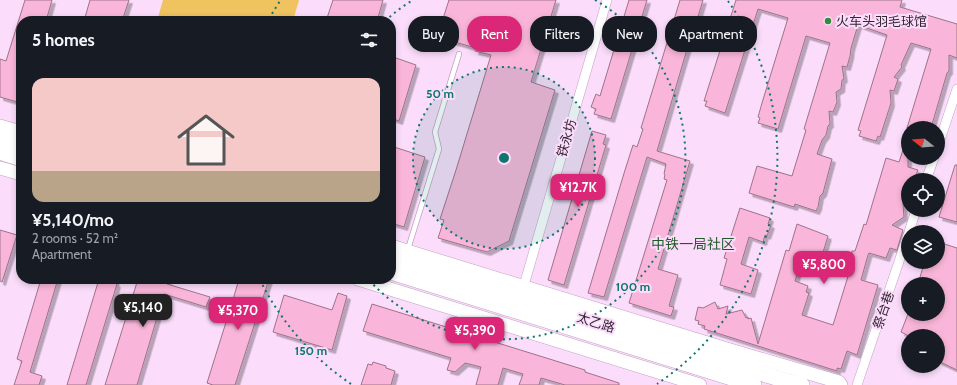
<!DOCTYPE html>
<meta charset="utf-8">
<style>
body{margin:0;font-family:Cabin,"Noto Sans SC",sans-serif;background:#20242c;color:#f1f3f6;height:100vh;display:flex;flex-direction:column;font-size:15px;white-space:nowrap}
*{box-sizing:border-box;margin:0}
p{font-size:13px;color:#9ea1a6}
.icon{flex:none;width:22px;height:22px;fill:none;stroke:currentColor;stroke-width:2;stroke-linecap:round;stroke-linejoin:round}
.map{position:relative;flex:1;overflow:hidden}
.drawer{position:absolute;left:16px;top:16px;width:380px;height:268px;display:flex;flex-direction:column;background:#171b24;border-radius:16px;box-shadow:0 2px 6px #0003}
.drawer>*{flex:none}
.guide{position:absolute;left:408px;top:16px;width:380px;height:36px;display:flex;gap:8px}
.needle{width:26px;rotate:287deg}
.buttons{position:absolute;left:901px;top:121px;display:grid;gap:8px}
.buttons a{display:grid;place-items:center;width:44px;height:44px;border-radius:50%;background:#171b24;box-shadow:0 2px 6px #0003;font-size:20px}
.price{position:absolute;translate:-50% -34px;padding:0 9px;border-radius:8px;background:#db2777;color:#fff;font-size:13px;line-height:26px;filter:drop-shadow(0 1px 2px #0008)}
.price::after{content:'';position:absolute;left:50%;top:24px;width:12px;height:9px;margin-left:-6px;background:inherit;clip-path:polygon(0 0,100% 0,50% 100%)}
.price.selected{background:#222;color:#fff}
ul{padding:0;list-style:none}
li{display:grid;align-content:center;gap:8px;height:212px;padding:0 16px}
li span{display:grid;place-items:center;height:124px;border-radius:12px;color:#555}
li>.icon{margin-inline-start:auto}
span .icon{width:72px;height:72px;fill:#fffc;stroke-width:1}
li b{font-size:17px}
h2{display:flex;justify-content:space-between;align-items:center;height:48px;padding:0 16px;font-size:17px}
.pill{padding:0 14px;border-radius:16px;background:#171b24;box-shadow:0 2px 6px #0003;font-size:14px;line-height:36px}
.pill.selected{background:#db2777;color:#fff}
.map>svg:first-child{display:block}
.green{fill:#efc360}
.building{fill:#fab6da;stroke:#9e7289;filter:url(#shadow)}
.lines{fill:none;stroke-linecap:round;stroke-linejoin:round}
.service-casing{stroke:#c3a0c4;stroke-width:6}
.minor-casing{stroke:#c3a0c4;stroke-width:10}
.secondary-casing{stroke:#c3a0c4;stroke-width:14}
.primary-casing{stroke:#c3a0c4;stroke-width:16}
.service{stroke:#fff;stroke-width:4.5}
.minor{stroke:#fff;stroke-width:9}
.secondary{stroke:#fff;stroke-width:13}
.primary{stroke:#fff;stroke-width:15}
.ring{fill:none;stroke:#0f766e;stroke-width:2;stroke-dasharray:2 4}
.poi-dot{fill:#318d3e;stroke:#fbddfb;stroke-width:1.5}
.labels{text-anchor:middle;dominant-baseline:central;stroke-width:4;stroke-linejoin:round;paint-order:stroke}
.poi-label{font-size:13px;fill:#342634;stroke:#fbddfb;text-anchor:start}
.street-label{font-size:13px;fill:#342634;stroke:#fbddfb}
.neighbourhood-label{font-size:14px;fill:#205927;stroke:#fbddfb}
.centre{fill:#0f766e;stroke:#fbddfb;stroke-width:2}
.ring-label{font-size:12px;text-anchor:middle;font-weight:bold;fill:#0f766e;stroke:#fbddfb;stroke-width:4;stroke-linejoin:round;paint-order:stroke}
</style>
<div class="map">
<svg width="957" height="385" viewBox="0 0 957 385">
<defs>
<filter id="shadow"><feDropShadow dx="3.5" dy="3.5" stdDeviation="0" flood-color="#0004"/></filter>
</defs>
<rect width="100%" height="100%" fill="#fbddfb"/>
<path class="green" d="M163,0H299L293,21H157Z"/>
<g class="building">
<path d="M25,0H52L46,21H21V103L0,97V59L6,61Z"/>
<path d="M90,0H129L122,21H84Z"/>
<path d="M333,0H383L377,21H326Z"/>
<path d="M449,0H556L531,82L555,90L509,241L487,252L438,238L444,220L440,219L456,170L491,55L475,51L476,48L444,39L440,28Z"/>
<path d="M629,0H647L611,119L594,114L596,109L591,107L596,94L600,96Z"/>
<path d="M680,0H703L694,30L693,29L657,151L690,161L658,269L678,275L669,306L674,307L671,316L629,303L667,180L664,179L665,175L664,174L666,164L647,157L604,297L588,293L625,170L633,145L637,147L643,129L641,128Z"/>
<path d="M736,0H902L900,7L957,24V58L949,55V71L947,73L931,128H907L931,49L911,43L901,65L902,67L894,77L898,79L894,91L890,90L891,103L880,137L878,136L876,141L859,136L861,131L858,130L887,35L858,25L851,48L850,56L847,67L842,66L844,79L842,80L841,89L836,92L837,102L833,112L829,111L830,124L828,126L826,135L822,140L817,154L832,159L823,193L820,196L818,207L816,211L795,204L794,207L749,193L757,166L792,176L806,130L804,129L830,43L806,36L778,129L758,123L760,118L758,117L762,103L788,18L758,9L725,113L705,106L707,101H704Z"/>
<path d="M396,58L416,65L399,121L391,118V73Z"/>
<path d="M592,131L606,135L603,144L606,145L564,285L548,280Z"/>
<path d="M906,141L908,142V167L918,170L916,175L920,180H908V205L903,204L904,217L892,225L903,230L897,250L890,248L886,258L869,253L868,255L861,280L878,285L857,355L847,351L841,369L837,368V371L704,329L705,326L698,324L699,321L695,320L698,307L703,308L715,302L718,309L728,306L726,314L742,310L746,318L748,317V319L751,318L758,344L786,250L789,251L797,224L828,236L821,259L803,254L795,281L808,286L806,292L809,293L802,315L833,325L849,273L846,272L852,251H855L864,224L866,225L886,158L899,162Z"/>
<path d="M391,146L425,157L404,227L391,223Z"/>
<path d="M955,165H957V222L939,217Z"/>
<path d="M740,208L770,218L768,224L771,225L767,236L765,235L763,242L749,237L741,264L758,270L751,294L720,285L727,259L724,258Z"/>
<path d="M0,230L17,235L2,282L0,281Z"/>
<path d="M938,242L957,248V370L938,361V336H909L901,332L908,314H938V284H918L923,267L928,268L930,262H938Z"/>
<path d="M41,279H58L30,372L42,376L39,385H14L22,361L17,359Z"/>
<path d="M99,279H116L115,283L117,284L86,385H67Z"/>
<path d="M138,279H169L167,284L210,297L206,307L164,294L137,385H105Z"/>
<path d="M239,279H269L235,385H213L207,383L227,319L225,318L230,302L232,303Z"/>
<path d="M338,293L347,296L332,350L273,332L284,295L332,310Z"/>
<path d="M372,304L585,370V372L619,383V385H565L541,378L539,385H519L523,374L503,368L498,385H476L481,367L465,363L455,372L447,370L451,358L363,331Z"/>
<path d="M373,362L386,366V368L395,371L391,385H361L368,364L372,365Z"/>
</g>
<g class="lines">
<g class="service-casing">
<path id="service" d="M408,249L439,149L435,132L459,54"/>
</g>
<g class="minor-casing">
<g id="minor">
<path d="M938,146L957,89"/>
<path d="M926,180L934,158"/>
<path d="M909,232L916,210"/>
<path d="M522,292L607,0"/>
<path d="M857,385L908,235"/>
</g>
</g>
<g class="secondary-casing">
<g id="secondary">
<path d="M0,126L21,132"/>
<path d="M0,168L21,174"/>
<path d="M391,246L730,350L839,382L841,385"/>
<path d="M358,279L700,385"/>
</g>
</g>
<g class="primary-casing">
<g id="primary">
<path d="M0,140L21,146"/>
<path d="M0,152L21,159"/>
<path d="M391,259L786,381L802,385"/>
<path d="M391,272L754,385"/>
</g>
</g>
<use href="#service" class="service"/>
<use href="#minor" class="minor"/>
<use href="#secondary" class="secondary"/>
<use href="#primary" class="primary"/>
</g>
<circle cx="504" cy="158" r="91" fill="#0f766e" fill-opacity=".12"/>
<g class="ring">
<circle cx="504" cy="158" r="91"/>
<path d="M385 21A182 182 0 0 1 413 0M595 0A182 182 0 1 1 369 280"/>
<path d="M351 384A273 273 0 0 1 260 280M269 19A273 273 0 0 1 280 1M728 1A273 273 0 0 1 657 384"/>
</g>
<circle class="poi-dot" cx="828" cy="21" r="4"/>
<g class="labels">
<g class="poi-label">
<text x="836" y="21">火车头羽毛球馆</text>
</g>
<g class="street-label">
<text transform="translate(566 138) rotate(-74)">铁永坊</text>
<text transform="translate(883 310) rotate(-71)">祭台巷</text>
<text transform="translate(596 322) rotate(17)">太乙路</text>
</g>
<g class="neighbourhood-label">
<text x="693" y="244">中铁一局社区</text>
</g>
</g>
<circle cx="504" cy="158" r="6" class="centre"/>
<g class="ring-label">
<text x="440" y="98">50 m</text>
<text x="633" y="291">100 m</text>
<text x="311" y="355">150 m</text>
</g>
</svg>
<div class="buttons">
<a><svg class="needle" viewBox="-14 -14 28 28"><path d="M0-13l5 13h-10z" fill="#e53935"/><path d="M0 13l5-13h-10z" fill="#9ea1a6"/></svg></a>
<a><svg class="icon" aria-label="locate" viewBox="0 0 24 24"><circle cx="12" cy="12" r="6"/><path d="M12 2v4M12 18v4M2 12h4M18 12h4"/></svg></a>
<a><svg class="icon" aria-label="layers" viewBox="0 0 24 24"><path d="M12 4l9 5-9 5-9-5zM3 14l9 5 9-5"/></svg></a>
<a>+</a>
<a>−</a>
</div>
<b class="price" style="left:578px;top:208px">¥12.7K</b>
<b class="price" style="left:824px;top:285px">¥5,800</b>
<b class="price selected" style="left:143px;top:328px">¥5,140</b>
<b class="price" style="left:238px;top:331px">¥5,370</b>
<b class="price" style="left:475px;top:351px">¥5,390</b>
<div class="guide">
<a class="pill">Buy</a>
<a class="pill selected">Rent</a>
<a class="pill">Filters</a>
<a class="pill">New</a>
<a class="pill">Apartment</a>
</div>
<section class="drawer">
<h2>5 homes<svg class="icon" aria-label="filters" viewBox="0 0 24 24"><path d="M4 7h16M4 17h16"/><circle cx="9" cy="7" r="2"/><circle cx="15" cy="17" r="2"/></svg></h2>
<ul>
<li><span style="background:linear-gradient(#f6c9c9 75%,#b9a48a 0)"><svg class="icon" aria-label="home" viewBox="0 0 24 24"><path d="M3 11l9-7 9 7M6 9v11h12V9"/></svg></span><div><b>¥5,140/mo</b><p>2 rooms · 52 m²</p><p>Apartment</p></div></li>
</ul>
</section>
</div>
